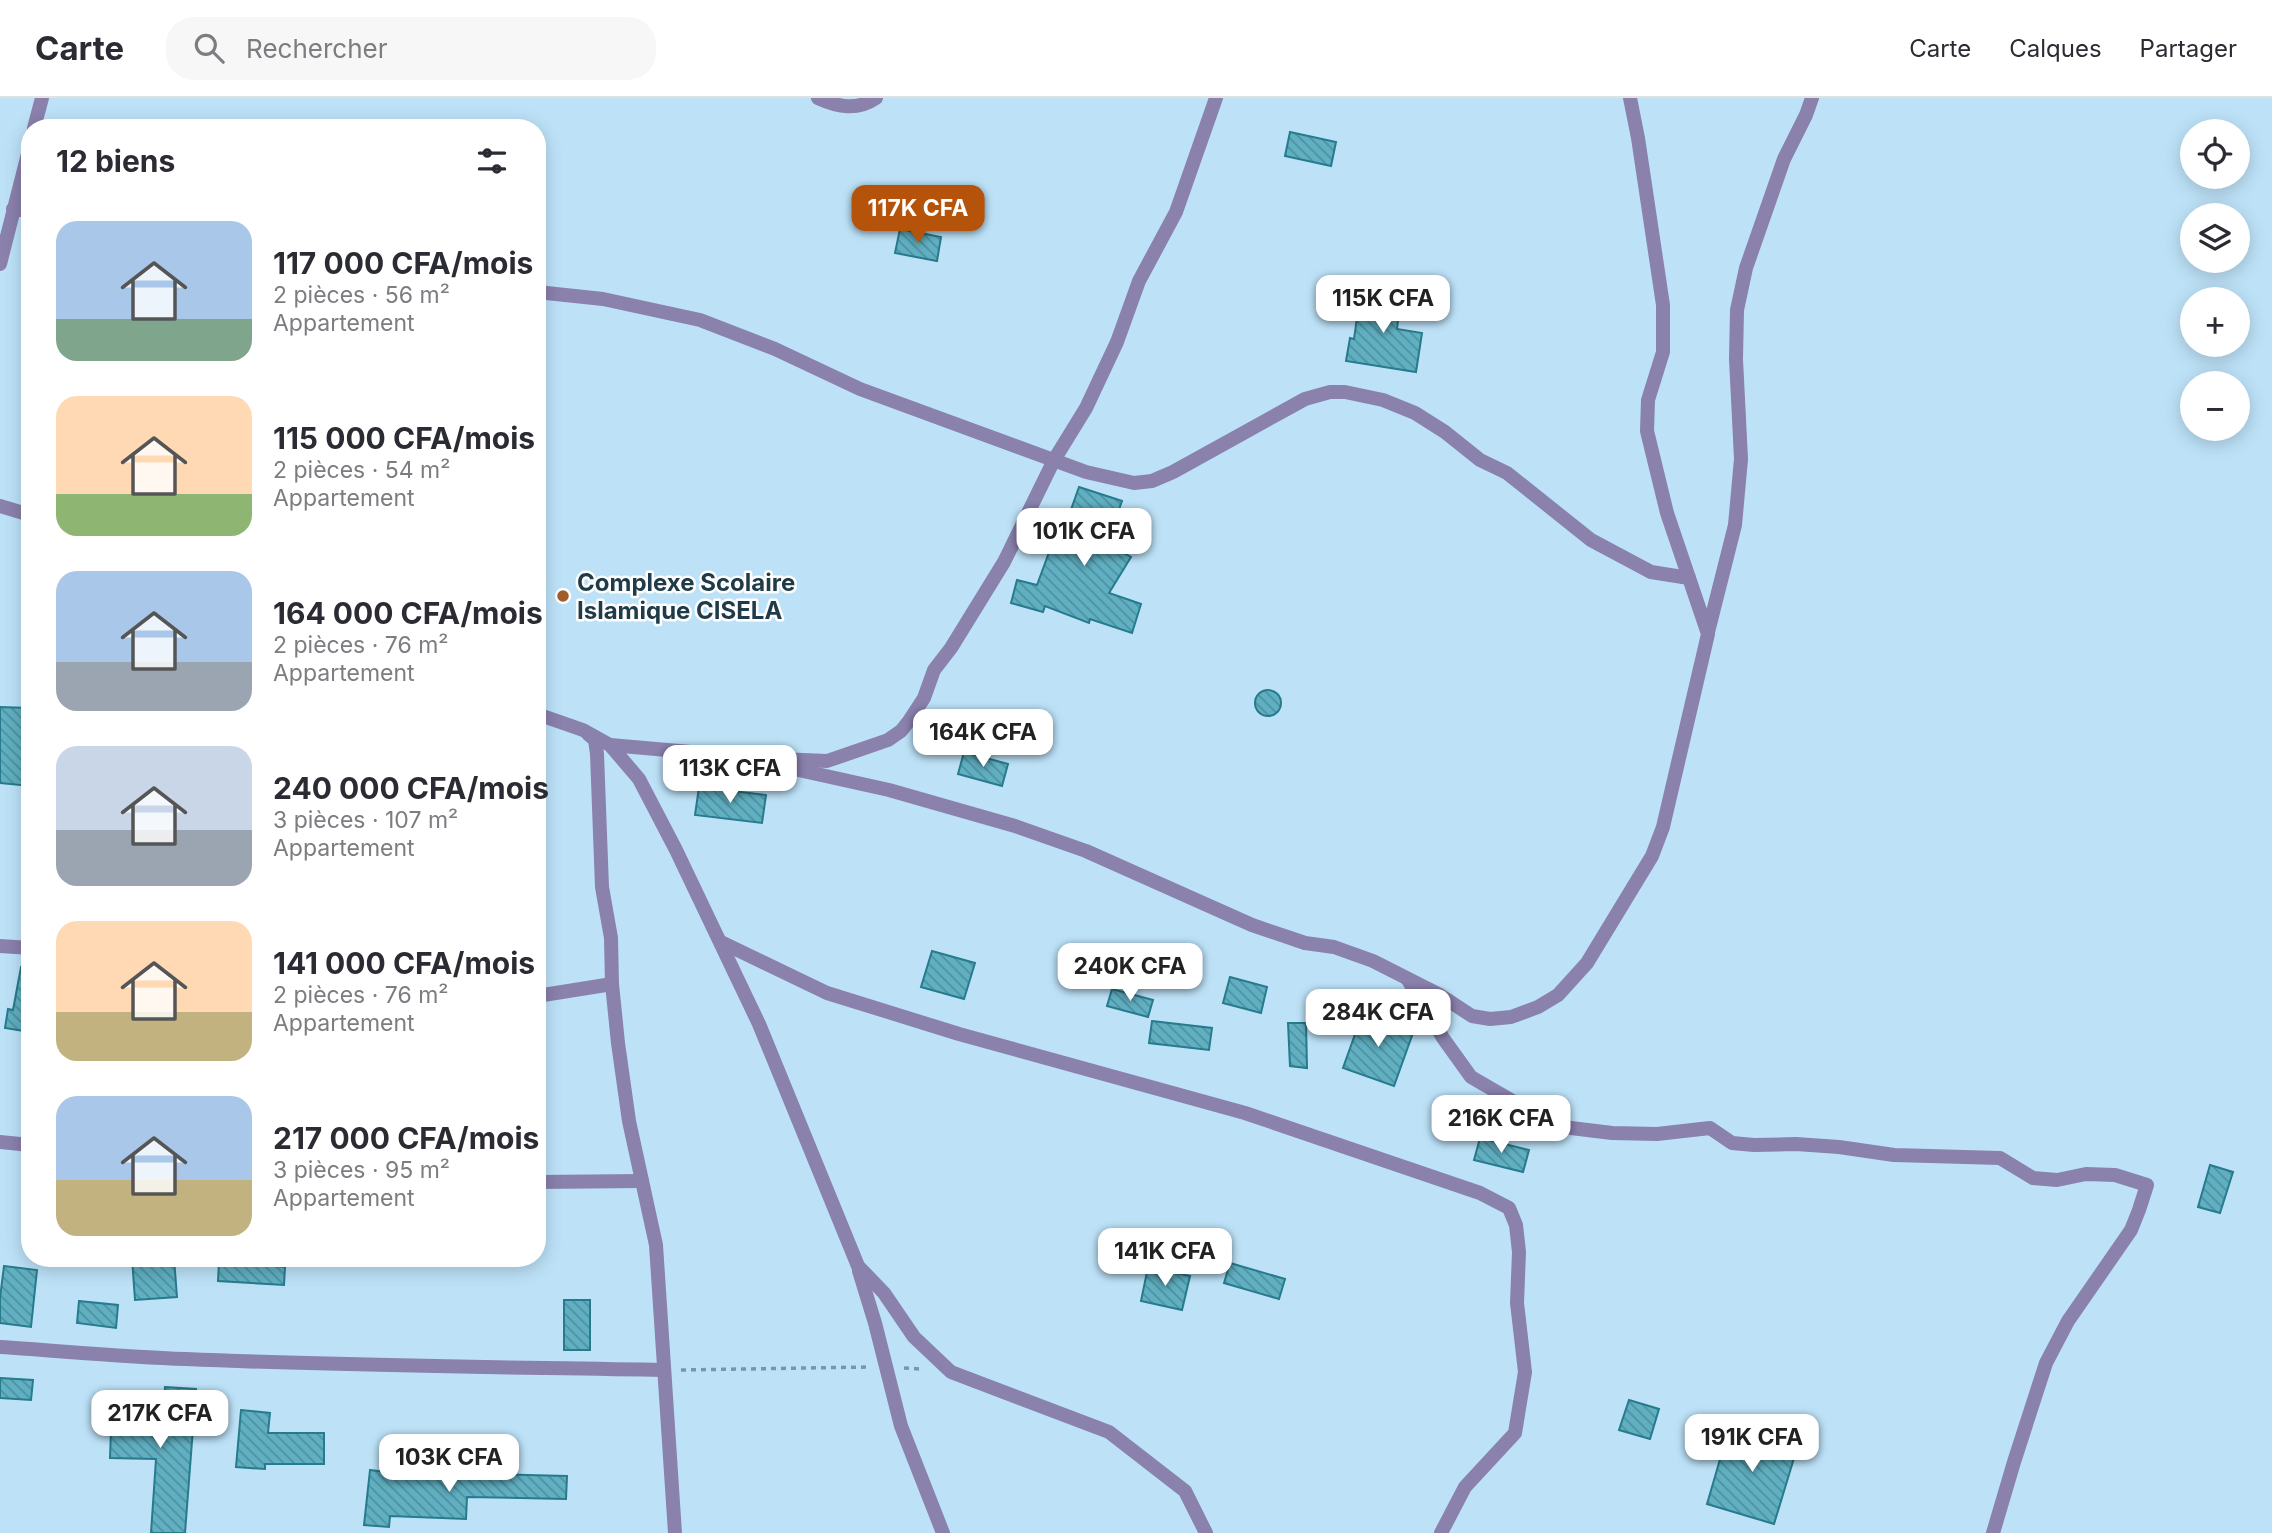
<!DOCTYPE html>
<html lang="fr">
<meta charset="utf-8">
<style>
body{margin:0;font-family:Inter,sans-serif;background:#f7f7f7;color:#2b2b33;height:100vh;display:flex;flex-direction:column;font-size:26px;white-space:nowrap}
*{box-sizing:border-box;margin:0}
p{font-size:23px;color:#7c7c81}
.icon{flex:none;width:38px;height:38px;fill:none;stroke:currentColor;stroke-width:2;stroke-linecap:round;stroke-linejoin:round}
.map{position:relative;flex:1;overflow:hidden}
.panel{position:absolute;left:21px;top:21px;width:525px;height:1148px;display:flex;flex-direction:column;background:#fff;border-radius:28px;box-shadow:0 4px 18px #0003}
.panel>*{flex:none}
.buttons{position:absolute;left:2180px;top:21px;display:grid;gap:14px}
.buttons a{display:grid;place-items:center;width:70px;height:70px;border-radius:50%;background:#fff;box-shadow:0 4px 18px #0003;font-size:35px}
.price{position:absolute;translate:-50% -60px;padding:0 16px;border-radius:14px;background:#fff;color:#222;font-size:23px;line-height:46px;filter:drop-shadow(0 2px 4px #0008)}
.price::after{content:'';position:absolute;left:50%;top:42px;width:21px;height:16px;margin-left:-10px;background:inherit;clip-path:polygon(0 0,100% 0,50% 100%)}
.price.current{background:#b45309;color:#fff}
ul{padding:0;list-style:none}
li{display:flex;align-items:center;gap:21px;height:175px;padding:0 35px}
li span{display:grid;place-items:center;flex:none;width:196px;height:140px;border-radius:21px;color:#555}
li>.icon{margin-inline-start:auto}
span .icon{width:84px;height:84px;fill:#fffc;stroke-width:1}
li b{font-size:30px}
h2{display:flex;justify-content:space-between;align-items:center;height:84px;padding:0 35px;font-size:30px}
header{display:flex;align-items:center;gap:42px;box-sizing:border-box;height:98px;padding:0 35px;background:#fff;border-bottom:2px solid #e1e1e2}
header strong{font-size:33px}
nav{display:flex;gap:38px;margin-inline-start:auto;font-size:24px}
.search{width:490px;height:63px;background:#f7f7f7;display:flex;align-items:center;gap:18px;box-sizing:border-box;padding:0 24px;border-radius:28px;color:#7c7c81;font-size:26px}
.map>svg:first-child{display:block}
.building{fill:url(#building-back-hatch);stroke:#267b8c;stroke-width:2}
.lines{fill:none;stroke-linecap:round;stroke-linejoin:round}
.path{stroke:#7797a9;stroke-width:3.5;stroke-dasharray:5 5;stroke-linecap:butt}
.street{stroke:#8a81ad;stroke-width:14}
.poi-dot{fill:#a05d2d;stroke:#fdfdfd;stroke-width:2.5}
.labels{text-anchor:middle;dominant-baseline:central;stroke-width:5;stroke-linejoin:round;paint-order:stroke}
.poi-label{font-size:24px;font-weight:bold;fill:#1f3a48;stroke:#fdfdfd;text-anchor:start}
</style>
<header>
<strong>Carte</strong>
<div class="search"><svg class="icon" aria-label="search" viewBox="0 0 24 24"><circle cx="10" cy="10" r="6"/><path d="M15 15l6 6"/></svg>Rechercher</div>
<nav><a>Carte</a><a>Calques</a><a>Partager</a></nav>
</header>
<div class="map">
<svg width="2272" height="1435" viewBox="0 0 2272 1435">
<defs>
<pattern id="building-back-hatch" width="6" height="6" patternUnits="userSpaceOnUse" patternTransform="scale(1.75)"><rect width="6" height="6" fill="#60b0c2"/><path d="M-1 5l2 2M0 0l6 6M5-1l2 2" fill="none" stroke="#4f90a0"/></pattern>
</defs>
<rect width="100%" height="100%" fill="#bde2f8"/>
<g class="building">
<path d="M1290,34L1336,44L1331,68L1285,58Z"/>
<path d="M900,131L941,139L937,163L895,155Z"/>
<path d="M1361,192L1401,198L1397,231L1422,235L1416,274L1346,263L1350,240L1354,241Z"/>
<path d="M1079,389L1122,403L1107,445L1131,459L1109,495L1141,506L1132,535L1090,521L1089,525L1045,508L1043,514L1011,505L1017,482L1037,487L1055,438L1061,440Z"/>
<circle cx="1268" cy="605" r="13"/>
<path d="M0,609L28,610L27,661H30V688L0,685Z"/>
<path d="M964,654L1008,666L1002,688L958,676Z"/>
<path d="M699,689L766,697L762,725L695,717Z"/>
<path d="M932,853L975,865L964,901L921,889Z"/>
<path d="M21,869L30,870V934L5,930L8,911L13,912Z"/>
<path d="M1230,879L1267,889L1261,915L1223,905Z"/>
<path d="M1112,891L1153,902L1148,919L1107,908Z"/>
<path d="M1363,914L1414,932L1394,988L1343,970Z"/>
<path d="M1152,923L1212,930L1209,952L1149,945Z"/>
<path d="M1288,925H1306L1307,970L1290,968Z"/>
<path d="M1480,1040L1529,1052L1523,1074L1474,1062Z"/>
<path d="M2210,1067L2233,1074L2220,1115L2198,1109Z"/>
<path d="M132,1160H174L177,1199L135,1202Z"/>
<path d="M250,1160H276V1168L285,1169L284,1187L218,1183L219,1165L249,1167Z"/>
<path d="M1230,1165L1285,1181L1279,1201L1224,1185Z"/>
<path d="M4,1168L37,1172L31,1229L0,1225V1200Z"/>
<path d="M1148,1169L1190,1178L1182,1212L1141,1203Z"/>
<rect x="564" y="1202" width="26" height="50"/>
<path d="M79,1203L118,1207L116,1230L77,1225Z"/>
<path d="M0,1280L33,1282L31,1302L0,1300Z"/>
<path d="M165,1289L196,1291L185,1435H151L156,1361L110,1360L112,1302L164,1303Z"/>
<path d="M1629,1302L1659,1311L1650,1341L1619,1332Z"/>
<path d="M241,1312L270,1315L268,1335H324V1366H265V1371L236,1369Z"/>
<path d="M1730,1327L1798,1347L1774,1426L1707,1406Z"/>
<path d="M370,1372L394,1375V1377L490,1380V1376L567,1378L566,1401L467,1399L466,1421L390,1418L389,1429L364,1427Z"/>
</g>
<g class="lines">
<g class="path">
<path d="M904,1270L921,1271"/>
<path d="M681,1272L869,1269"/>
</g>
<g class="street">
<path d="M818,0C838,9 857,13 876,0"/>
<path d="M34,30L42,0"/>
<path d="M13,111L30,113"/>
<path d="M0,166L30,48"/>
<path d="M537,194L603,201L700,222L775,251L860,291L1086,374L1134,385L1152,383L1173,374L1305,301L1330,294H1345L1383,302L1415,315L1445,334L1480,362L1507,375L1591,442L1651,474L1689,480"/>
<path d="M0,408L30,417"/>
<path d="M1708,534L1735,427L1741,361L1736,261L1737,212L1746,170L1784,61L1806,17L1812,0"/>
<path d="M537,616L583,632L610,647L639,681L676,752L759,926L858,1168L884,1195L914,1239L951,1274L1109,1334L1185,1393L1206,1435"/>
<path d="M588,636L595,642L597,656L602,789L611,840L612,886L618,945L629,1023L656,1147L675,1435"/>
<path d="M610,647L748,659"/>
<path d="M740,659L889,692L1015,728L1086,753L1252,827L1305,845L1334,849L1373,863L1440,897L1472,918L1490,921L1511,919L1538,909L1558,897L1587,865L1652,758L1663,729L1708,536L1667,415L1647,333L1648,302L1663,254V207L1638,40L1630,0"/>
<path d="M779,661L827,663L888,642L901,633L909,623L924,600L934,572L951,550L1004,464L1054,362L1086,310L1117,244L1139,183L1176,114L1216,0"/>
<path d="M721,844L827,895L959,936L1245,1015L1480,1095L1509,1110L1516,1127L1519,1154L1517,1205L1525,1274L1515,1335L1465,1389L1441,1435"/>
<path d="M0,848L30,850"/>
<path d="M1408,882L1443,940L1471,979L1542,1020L1571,1030L1612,1035L1657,1036L1710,1030L1732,1045L1754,1047L1796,1046L1839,1049L1894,1057L2000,1060L2033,1080L2057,1082L2086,1076L2115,1077L2147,1087L2139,1112L2131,1132L2068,1223L2046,1265L2014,1364L1993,1435"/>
<path d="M537,898L612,886"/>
<path d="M0,1044L30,1047"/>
<path d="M537,1084L642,1083"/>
<path d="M859,1173L875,1225L901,1328L943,1435"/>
<path d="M0,1249C62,1253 124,1259 186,1261C345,1268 505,1269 664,1272"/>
</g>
</g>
<circle class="poi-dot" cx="563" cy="498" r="7"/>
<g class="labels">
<g class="poi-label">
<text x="577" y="484">Complexe Scolaire<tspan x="577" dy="28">Islamique CISELA</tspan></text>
</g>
</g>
</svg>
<div class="buttons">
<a><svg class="icon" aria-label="locate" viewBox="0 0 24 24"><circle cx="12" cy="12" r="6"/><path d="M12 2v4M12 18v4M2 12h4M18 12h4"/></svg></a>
<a><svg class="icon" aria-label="layers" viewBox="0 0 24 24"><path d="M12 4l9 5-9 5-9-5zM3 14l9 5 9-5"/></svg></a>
<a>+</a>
<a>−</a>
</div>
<b class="price current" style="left:918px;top:147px">117K CFA</b>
<b class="price" style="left:1383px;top:237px">115K CFA</b>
<b class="price" style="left:1084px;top:470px">101K CFA</b>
<b class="price" style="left:983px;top:671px">164K CFA</b>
<b class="price" style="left:730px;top:707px">113K CFA</b>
<b class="price" style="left:1130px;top:905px">240K CFA</b>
<b class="price" style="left:1378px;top:951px">284K CFA</b>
<b class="price" style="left:1501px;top:1057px">216K CFA</b>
<b class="price" style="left:1165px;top:1190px">141K CFA</b>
<b class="price" style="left:160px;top:1352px">217K CFA</b>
<b class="price" style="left:1752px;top:1376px">191K CFA</b>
<b class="price" style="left:449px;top:1396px">103K CFA</b>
<section class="panel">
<h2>12 biens<svg class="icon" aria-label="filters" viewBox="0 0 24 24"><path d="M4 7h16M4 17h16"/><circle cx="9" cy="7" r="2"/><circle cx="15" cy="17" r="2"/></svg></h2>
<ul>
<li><span style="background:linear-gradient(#a9c7e8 70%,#7fa58c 0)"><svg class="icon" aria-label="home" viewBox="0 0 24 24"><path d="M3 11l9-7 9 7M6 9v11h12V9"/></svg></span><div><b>117 000 CFA/mois</b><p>2 pièces · 56 m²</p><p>Appartement</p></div></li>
<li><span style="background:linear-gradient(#ffd9b3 70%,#8fb573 0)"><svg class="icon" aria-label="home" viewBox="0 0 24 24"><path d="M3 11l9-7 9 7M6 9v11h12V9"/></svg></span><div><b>115 000 CFA/mois</b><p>2 pièces · 54 m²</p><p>Appartement</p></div></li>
<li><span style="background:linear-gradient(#a9c7e8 65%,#9aa5b1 0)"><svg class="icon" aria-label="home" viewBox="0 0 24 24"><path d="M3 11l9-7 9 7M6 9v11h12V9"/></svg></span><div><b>164 000 CFA/mois</b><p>2 pièces · 76 m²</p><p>Appartement</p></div></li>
<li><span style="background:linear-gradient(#c9d6e8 60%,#9aa5b1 0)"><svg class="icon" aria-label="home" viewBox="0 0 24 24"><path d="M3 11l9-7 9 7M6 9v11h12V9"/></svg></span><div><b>240 000 CFA/mois</b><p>3 pièces · 107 m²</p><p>Appartement</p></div></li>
<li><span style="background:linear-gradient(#ffd9b3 65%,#c2b280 0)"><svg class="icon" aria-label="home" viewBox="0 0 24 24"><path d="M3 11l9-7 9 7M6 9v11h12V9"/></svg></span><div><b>141 000 CFA/mois</b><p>2 pièces · 76 m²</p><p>Appartement</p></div></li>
<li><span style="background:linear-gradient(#a9c7e8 60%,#c2b280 0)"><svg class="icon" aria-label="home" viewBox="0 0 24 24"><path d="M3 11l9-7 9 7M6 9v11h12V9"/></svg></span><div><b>217 000 CFA/mois</b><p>3 pièces · 95 m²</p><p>Appartement</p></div></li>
</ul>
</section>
</div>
